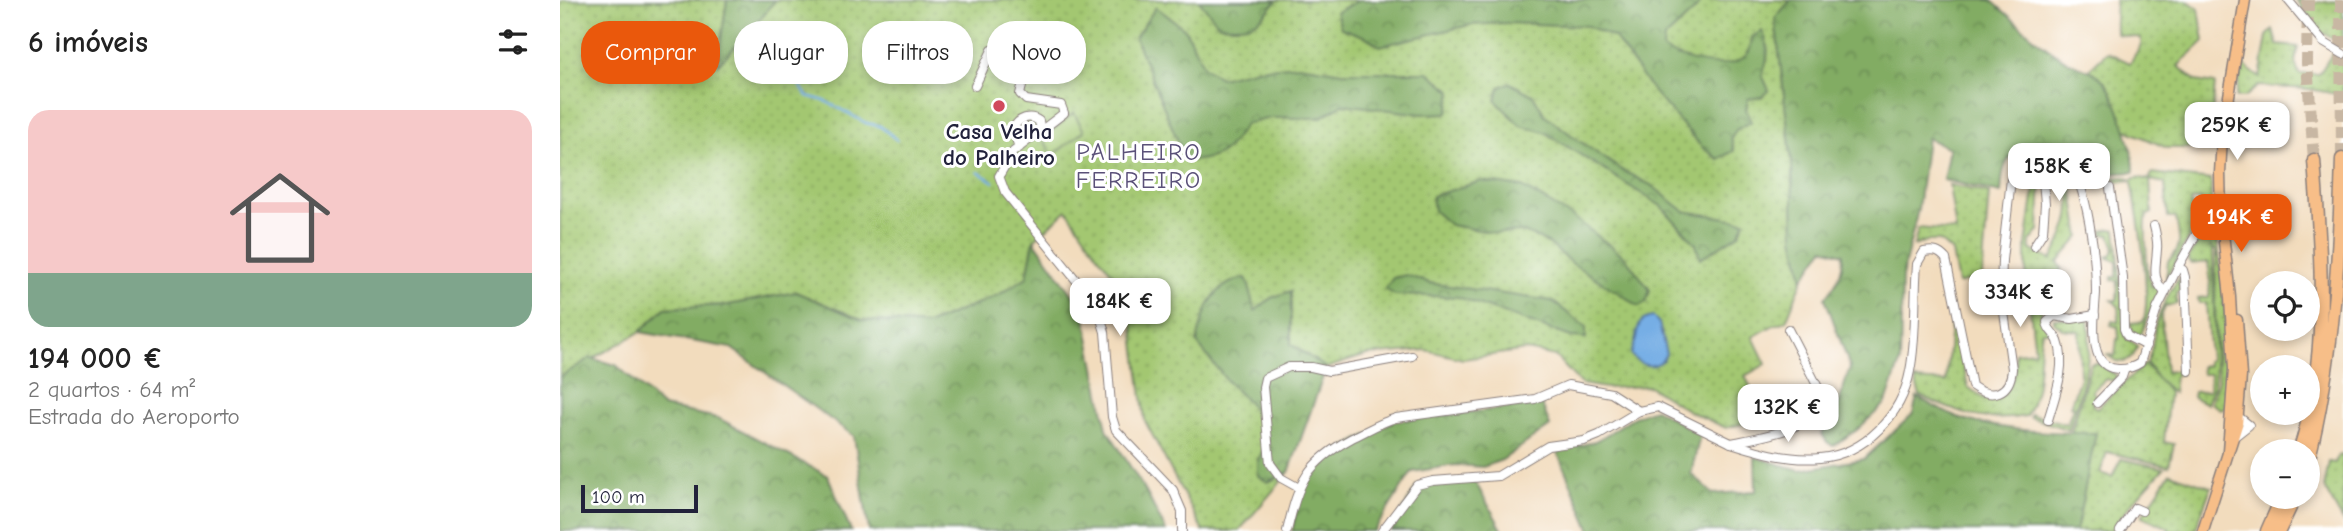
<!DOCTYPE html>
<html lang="pt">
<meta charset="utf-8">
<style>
body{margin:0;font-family:"Comic Neue",sans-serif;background:#f6f6f6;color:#222;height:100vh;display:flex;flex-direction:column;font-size:26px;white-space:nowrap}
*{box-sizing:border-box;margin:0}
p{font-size:23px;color:#767676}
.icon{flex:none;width:38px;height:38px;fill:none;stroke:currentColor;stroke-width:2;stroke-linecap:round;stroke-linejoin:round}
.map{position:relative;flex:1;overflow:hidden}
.details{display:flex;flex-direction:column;background:#fff;width:560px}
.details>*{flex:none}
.top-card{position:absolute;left:21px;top:21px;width:665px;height:63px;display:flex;gap:14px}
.controls{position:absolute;left:1690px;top:271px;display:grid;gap:14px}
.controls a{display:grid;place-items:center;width:70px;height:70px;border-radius:50%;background:#fff;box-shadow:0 4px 10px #0003;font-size:35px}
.scale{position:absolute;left:21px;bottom:18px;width:117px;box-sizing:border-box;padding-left:7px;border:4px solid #22223b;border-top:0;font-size:19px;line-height:24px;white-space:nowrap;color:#22223b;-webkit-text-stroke:5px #fff;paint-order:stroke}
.price{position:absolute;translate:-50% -60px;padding:0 16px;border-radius:14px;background:#fff;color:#222;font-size:23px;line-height:46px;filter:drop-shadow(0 2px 4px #0008)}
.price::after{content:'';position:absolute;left:50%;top:42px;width:21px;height:16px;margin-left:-10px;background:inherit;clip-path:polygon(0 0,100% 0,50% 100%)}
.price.selected{background:#ea580c;color:#fff}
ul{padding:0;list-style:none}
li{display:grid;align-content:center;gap:14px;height:371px;padding:0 28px}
li span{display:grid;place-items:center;height:217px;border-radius:21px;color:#555}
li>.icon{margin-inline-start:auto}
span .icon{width:126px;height:126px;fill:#fffc;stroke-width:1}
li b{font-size:30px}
h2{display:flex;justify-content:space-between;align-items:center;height:84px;padding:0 28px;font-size:30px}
.tag{padding:0 24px;border-radius:28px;background:#fff;box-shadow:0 4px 10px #0003;font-size:24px;line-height:63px}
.tag.selected{background:#ea580c;color:#fff}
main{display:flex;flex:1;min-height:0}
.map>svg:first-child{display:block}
.grass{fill:url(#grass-dots);stroke:#627456;stroke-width:2}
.forest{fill:url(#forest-crowns);stroke:#52674f;stroke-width:2}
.garden{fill:#a3c771;stroke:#627456;stroke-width:2}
.water{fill:#76aee5;stroke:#4c6890;stroke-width:2}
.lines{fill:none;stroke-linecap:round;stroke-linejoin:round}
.stream{stroke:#76aee5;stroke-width:2.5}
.highway-tunnel{stroke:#c8b7a3;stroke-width:12;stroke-dasharray:12 6;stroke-linecap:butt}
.minor-casing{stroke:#8a7f7c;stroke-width:10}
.major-casing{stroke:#8a7f7c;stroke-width:13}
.highway-casing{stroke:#8a7f7c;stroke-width:15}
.minor{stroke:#fff;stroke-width:8}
.major{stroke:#f7be88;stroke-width:10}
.highway{stroke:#f7be88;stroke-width:12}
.poi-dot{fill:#d1495b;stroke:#fff;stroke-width:2.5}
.labels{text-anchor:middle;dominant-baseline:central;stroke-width:6;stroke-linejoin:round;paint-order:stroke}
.poi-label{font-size:23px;font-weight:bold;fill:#22223b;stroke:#fff}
.neighbourhood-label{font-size:24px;letter-spacing:2px;fill:#5b5179;stroke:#fff}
</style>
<main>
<section class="details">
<h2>6 imóveis<svg class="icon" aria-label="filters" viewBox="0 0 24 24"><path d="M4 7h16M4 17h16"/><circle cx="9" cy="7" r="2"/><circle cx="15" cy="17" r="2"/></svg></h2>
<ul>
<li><span style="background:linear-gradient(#f6c9c9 75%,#7fa58c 0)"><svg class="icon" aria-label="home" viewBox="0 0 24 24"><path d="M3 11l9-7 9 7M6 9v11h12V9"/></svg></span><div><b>194 000 €</b><p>2 quartos · 64 m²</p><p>Estrada do Aeroporto</p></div></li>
</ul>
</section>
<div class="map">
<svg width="1783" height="531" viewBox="0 0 1783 531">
<defs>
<pattern id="grass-dots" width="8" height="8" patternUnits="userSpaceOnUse" patternTransform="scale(1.75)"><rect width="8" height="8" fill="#a3c771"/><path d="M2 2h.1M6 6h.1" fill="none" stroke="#8cab63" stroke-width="1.8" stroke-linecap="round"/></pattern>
<pattern id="forest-crowns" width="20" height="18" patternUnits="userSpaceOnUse" patternTransform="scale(1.75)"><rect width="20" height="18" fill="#82ac63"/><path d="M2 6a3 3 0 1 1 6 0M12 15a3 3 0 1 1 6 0" fill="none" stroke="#6a8c53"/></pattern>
</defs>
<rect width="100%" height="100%" fill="#fff"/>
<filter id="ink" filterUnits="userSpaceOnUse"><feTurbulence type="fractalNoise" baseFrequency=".0143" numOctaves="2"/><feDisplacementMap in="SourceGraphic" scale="14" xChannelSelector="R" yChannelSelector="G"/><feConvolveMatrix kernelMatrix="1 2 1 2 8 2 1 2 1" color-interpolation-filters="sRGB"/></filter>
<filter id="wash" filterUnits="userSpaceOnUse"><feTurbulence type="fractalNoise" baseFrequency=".00686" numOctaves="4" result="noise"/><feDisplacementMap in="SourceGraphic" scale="28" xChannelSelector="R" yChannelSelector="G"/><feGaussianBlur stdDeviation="1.57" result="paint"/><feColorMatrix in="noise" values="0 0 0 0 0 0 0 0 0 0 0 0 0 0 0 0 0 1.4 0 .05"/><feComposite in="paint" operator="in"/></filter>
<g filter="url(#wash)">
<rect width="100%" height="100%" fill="#f2dcbd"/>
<g class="grass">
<path d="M3,0H167L158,64L190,32L215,0H1231L1215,18L1232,163L1234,236L1243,279L1226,321L1214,325L1193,337L1206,364L1185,376L1206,418L1166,428L1129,411L1089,386L1046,388L1021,384L995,356L966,350L903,359L866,350L807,355L766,368L729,472L679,531H643L585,421L569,295L537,254L507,210L474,240L467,277L438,295L367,325L302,320L236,292L168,305L105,308L80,332L0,377V2Z"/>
<path d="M1555,0H1627L1639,9L1644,41L1618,66L1636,81L1655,84L1649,148H1607L1564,129L1555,102L1528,70L1547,52L1570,63L1581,45V38L1556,34Z"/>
<path d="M1736,0H1742L1743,3L1783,1V45L1763,33Z"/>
<path d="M1713,30L1717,45L1738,47L1735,62L1739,74H1759L1774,51L1783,57V95L1749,89L1698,86L1685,97H1676L1682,64L1700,78L1707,36Z"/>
<path d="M1477,159L1481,173L1479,231L1470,242V249L1491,260C1514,219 1512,210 1506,164L1515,178L1511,180L1520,237L1498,262L1502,269L1476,300C1482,310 1484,319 1489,331H1482C1476,363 1483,385 1466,416C1424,424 1398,413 1360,396L1355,380L1386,382L1392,314L1408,387L1423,398L1440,397C1454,383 1456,373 1455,353L1475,351L1466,275V245L1473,197L1478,183L1475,169L1467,164L1472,160Z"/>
<path d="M1592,173L1651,180V203L1647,214L1644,213L1640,199L1631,201L1632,212H1639V218L1606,279L1608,261C1624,248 1619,237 1616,218H1608L1605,183L1590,180L1592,213L1587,215C1584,223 1587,278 1591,286L1596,285L1599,290L1580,337L1574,335L1570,323L1583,322C1593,298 1577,211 1572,182L1569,180L1557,182L1554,178L1566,177L1571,180L1578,177L1589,180Z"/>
<path d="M1389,185L1429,193L1422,277L1398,284L1392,252L1380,241H1366L1354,246L1358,228L1396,231Z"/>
<path d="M1651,223L1656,227L1669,344V406L1660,409L1651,403L1658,381L1655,307L1656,251L1651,247L1653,252L1655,371L1654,386L1647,404L1633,397L1634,392L1649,391L1650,374H1642L1641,366H1648L1647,362L1650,360L1646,303H1639L1638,298L1649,297L1650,279L1648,262L1631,264L1628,258L1639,241L1645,243L1641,239L1643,228L1648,225L1649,228L1643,231L1647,239H1655L1653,230L1648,224Z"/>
<path d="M1551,229L1556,230L1566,338L1578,346L1573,356L1564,362L1556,361L1546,354L1555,356L1557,339H1559L1558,327L1551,325L1552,321L1558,322L1559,307L1552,300H1557L1558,281L1552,280V277H1557V261L1547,257L1552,254L1555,248L1550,235L1543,234L1542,231Z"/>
<path d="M1619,278L1620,291L1616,292L1617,304L1605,306L1601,317L1606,372L1620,370L1621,374L1615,375L1613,393L1597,378L1587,363C1593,350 1593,338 1596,324C1601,307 1609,292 1619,278Z"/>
<path d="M1494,318L1528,319C1534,358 1520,393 1509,430L1470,417L1471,414L1507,424L1513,407L1510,406L1520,377L1519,331L1502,329L1494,322Z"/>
<path d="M1539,363L1556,375V378L1553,381L1546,379L1532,391L1536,396L1532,405L1537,408L1585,364L1609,392L1604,442L1614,444L1609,466L1547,452L1540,473L1552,477L1561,459L1604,468L1570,505L1551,531H1514L1517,527L1535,434L1511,433L1531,364Z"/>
<path d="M1783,455V521L1764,488L1769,462L1775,463L1778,456Z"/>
<path d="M1610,473L1651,487L1635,531H1608L1609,528L1582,516Z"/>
</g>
<g class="forest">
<path d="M167,0H215L190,32L157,65Z"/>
<path d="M639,0H717C696,26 692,28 659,25Z"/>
<path d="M799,0H1142L1135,10L1104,39L1103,49C1121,61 1172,74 1188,53C1191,49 1191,42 1192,37L1202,31C1211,46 1208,60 1202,75L1209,90L1202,97L1188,99L1186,110L1191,122L1177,129L1171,137L1174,151L1158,159L1142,147L1091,89L1055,38L1028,26L946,23L910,25L820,46L806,37L781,28L776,12Z"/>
<path d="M1231,0H1431C1455,21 1479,44 1507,61C1519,68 1534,69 1544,81C1557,96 1575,153 1574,172L1529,175C1524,168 1520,157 1514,152C1490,133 1458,138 1445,166C1442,173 1442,184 1441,193L1383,180L1389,148L1367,138L1358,209L1342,277L1340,362L1326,403L1297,430L1273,446L1267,442L1262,434L1277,409L1290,367L1265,298C1277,284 1283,272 1283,254L1264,248L1243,279L1234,236L1232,163L1215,18Z"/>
<path d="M596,7L625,29L644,67L660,78L697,69L739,65L783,72H868L892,91L888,113L861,114L783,104L760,118H711L685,124C668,152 659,160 626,161L575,38Z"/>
<path d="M950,83L973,95L985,115L1018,140L1063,171L1091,185L1124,211L1185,221L1179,234L1140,259L1136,244L1101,206L984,132L960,125L936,101L939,87Z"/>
<path d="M921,181L962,187L1013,217L1065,257L1090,290L1086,302L1079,306L1010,262L990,244L964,232L936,233L890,225L874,211L872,196Z"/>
<path d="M474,240L524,311L547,429L586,492L606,531H309L294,436L171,348L80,332L105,308L168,305L236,292L302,320L367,325L438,295L467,277Z"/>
<path d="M846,275L869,283L992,301L1026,327V338L1011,337L898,297L835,295L825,289L833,278Z"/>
<path d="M686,278C692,289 690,299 695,311L711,298L731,291V344L766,368L729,472L708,482L698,476V460L708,441L691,405L667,381L637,343C643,312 652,283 686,278Z"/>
<path d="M30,358L56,365L103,407L158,418L268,476L291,531H0V377Z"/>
<path d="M1357,397C1372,405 1389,416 1406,420C1448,431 1492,433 1536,433L1517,527L1514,531H1031L996,449C1009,447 1023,446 1035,441C1058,430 1068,416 1095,409L1140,435L1131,474L1153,494L1196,491L1195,457L1240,470L1304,459L1353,414Z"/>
<path d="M982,404L990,426L942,460L923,467L895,465L852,472L814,531H732L741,491L764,458L834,421Z"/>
<path d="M914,480L943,531H831L857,485Z"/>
</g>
<path class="garden" d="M514,113L524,131L493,155L482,138Z"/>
<path class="water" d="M1093,317L1099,323L1106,354C1099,370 1081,368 1071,355C1072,349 1075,344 1076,338C1078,325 1079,319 1093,317Z"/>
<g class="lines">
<g class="stream">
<path d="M219,55L247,96L265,101L306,123L320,126L337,140"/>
<path d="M418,172L434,182"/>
</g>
</g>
</g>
<g filter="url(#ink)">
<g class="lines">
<g class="highway-tunnel">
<path d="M1748,0L1747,63L1754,160"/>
<path d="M1781,0L1782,159"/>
</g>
<g class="minor-casing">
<g id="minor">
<path d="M1728,0L1763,42L1783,54"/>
<path d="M415,86L432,50L466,46L471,52L460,94L466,100L501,105L504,113L453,152L439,176L445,192L537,306L545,332L552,417L556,430L613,490L622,511V531"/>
<path d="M459,148L453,129C458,118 470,114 479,121L481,132"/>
<path d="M1550,188L1563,278L1564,329L1567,336L1586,346"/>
<path d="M1640,201L1643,222"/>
<path d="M1594,226C1596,234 1598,242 1597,249C1596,269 1591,277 1605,293"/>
<path d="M1474,246L1483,232L1485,203L1483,181L1485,172L1479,153"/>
<path d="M1618,267L1623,270L1625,277L1629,371"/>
<path d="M1537,403L1562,377L1564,371"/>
<path d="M1488,420C1495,396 1507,366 1498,341C1495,333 1488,331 1487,322L1494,316L1512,319L1535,315"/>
<path d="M1675,436L1689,425L1679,417"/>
<path d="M1171,443C1200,452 1229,461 1260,458C1305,454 1342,415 1350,371C1357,337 1354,299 1357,264L1364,252C1374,250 1379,251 1386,259L1412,386C1432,400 1450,394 1452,369L1441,291L1442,260L1451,179L1459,164L1473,154L1486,153L1506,159C1528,183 1536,259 1536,293C1535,310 1531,341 1539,357C1547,373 1568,371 1580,363L1597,309L1618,267L1643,222L1650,217L1661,214"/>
<path d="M739,488L721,478L710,463L703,387L705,378L729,367H751L769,371L852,356"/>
<path d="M727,531C739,481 746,463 792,438C807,431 821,422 836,418L975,399L1008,385L1051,393L1079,411"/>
<path d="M822,531L857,485L873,481L938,476L988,446L1024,441L1039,435L1079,411L1098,407L1171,443C1199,437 1254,430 1264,399L1228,329"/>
<path d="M1560,531L1575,508L1582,511"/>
</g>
</g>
<g class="major-casing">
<g id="major">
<path d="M1668,451L1674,369L1670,297L1661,214L1660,173L1662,138L1685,0"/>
<path d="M1643,531L1677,425L1681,376L1677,320"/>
</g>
</g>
<g class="highway-casing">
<g id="highway">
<path d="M1739,452C1770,356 1761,259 1754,160"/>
<path d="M1748,462C1773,362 1779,262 1782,159"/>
<path d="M1707,531L1722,497"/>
<path d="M1719,531L1735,497"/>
</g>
</g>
<use href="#minor" class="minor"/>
<use href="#major" class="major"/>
<use href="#highway" class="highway"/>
</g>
</g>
<circle class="poi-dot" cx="439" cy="106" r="7"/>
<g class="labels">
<g class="poi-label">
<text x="439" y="131">Casa Velha<tspan x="439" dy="26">do Palheiro</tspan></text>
</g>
<g class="neighbourhood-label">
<text x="579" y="152">PALHEIRO<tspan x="579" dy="28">FERREIRO</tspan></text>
</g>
</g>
</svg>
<div class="controls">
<a><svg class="icon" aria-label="locate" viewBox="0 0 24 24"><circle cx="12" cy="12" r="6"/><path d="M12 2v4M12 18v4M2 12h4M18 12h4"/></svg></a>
<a>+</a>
<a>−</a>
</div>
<div class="scale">100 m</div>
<b class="price" style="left:1677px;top:162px">259K €</b>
<b class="price" style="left:1499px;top:203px">158K €</b>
<b class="price selected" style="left:1681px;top:254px">194K €</b>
<b class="price" style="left:1460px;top:329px">334K €</b>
<b class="price" style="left:560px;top:338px">184K €</b>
<b class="price" style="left:1228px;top:444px">132K €</b>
<div class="top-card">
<a class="tag selected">Comprar</a>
<a class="tag">Alugar</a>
<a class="tag">Filtros</a>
<a class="tag">Novo</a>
</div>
</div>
</main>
